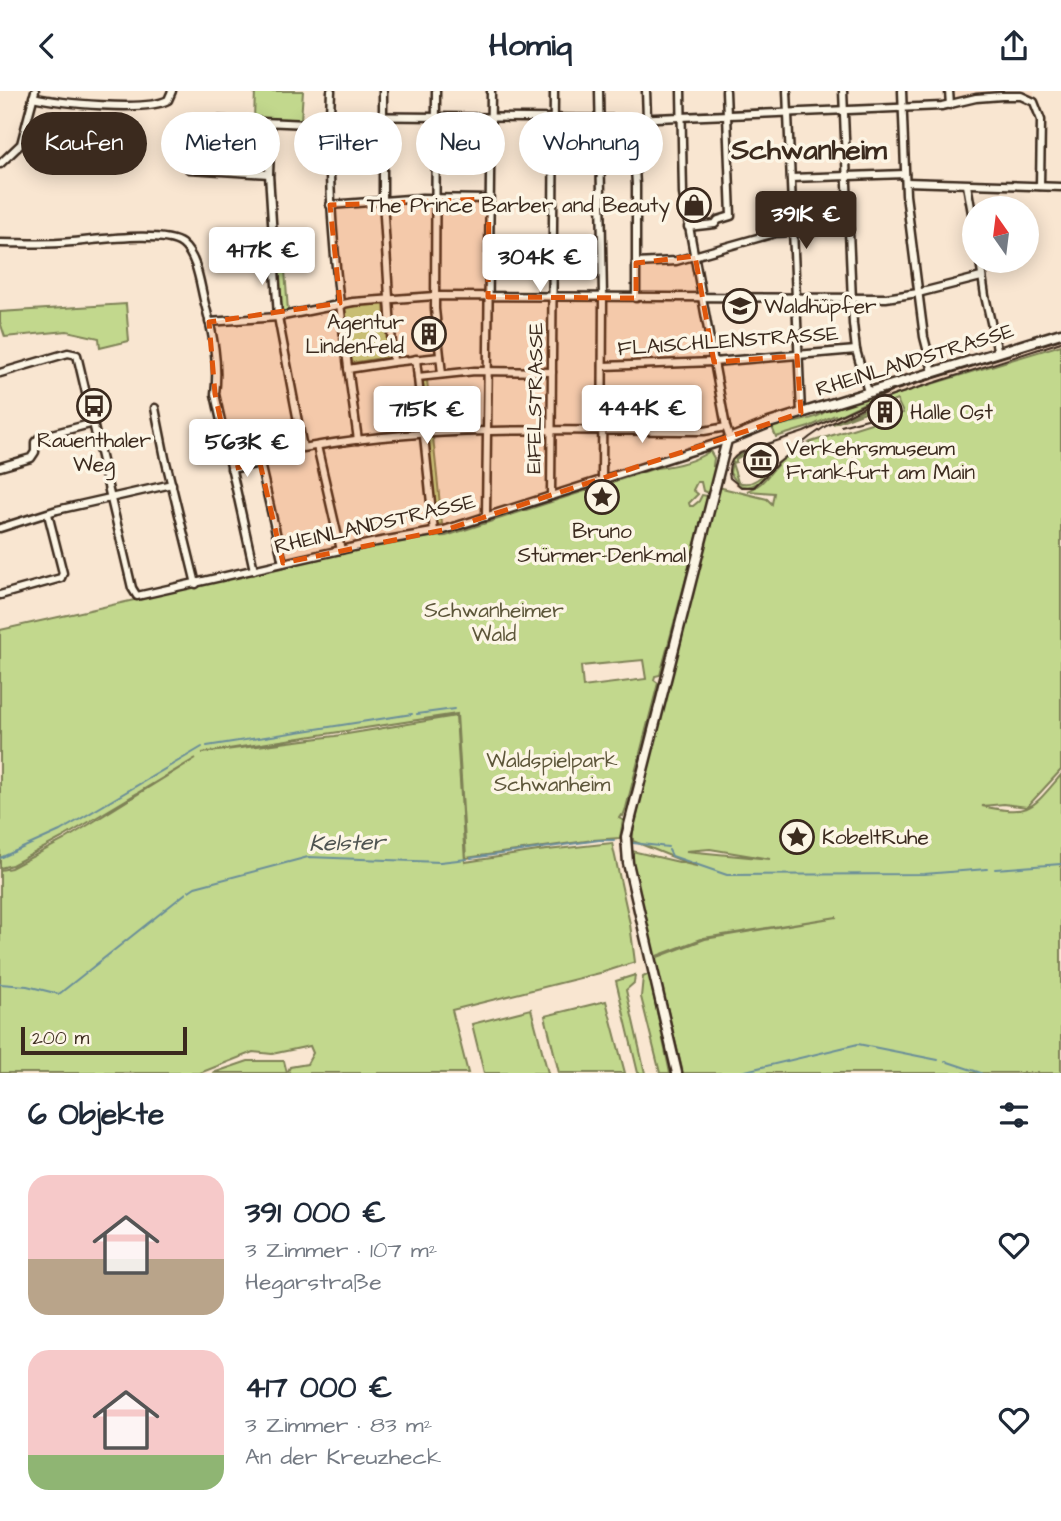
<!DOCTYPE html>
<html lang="de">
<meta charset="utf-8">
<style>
body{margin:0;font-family:"Architects Daughter",sans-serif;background:#f6f6f7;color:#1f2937;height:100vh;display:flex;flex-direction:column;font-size:26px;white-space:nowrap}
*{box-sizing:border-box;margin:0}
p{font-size:23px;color:#747a83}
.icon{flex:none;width:38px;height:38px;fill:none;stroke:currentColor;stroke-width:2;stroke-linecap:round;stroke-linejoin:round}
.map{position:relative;height:982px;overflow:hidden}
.panel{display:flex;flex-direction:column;background:#fff;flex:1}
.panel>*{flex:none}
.top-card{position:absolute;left:21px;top:21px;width:700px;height:63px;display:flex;gap:14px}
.needle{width:46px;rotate:346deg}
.buttons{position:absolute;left:962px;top:105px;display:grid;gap:14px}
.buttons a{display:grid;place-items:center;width:77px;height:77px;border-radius:50%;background:#fff;box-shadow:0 4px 18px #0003;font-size:35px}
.scale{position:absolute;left:21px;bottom:18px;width:166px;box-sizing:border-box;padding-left:7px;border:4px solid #3b2a1e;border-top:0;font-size:19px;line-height:24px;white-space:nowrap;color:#3b2a1e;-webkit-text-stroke:5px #fcf5e5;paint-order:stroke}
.price{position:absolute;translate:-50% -60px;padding:0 16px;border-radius:7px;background:#fff;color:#222;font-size:23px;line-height:46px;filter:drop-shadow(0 2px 4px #0008)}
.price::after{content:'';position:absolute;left:50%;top:42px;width:21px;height:16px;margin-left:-10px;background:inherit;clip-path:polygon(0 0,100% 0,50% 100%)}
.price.current{background:#3b2a1e;color:#fff}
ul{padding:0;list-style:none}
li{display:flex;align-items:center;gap:21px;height:175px;padding:0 28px}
li span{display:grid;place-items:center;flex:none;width:196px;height:140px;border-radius:21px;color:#555}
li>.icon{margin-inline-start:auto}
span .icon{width:84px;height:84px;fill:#fffc;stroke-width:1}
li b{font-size:30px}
h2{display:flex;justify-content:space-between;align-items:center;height:84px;padding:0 28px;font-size:30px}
.chip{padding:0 24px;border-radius:32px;background:#fff;box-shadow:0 4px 18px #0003;font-size:24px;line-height:63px}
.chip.current{background:#3b2a1e;color:#fff}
header{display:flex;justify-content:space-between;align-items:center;height:91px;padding:0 28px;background:#fff;font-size:32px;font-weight:700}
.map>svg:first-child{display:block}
.built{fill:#f7dbc3}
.green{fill:#c2d88d;stroke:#7e8156;stroke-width:2;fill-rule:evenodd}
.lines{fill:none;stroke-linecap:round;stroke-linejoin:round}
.stream{stroke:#6a8e99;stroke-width:2}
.minor-casing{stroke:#3b2a1e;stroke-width:11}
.tertiary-casing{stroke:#3b2a1e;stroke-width:13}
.minor{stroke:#fcf5e5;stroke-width:6}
.tertiary{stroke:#fcf5e5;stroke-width:8}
.tram{stroke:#3b2a1e;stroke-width:2}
.marked{fill:#df570d;fill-opacity:0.2;stroke:#df570d;stroke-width:5;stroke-dasharray:14 9;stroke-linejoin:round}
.labels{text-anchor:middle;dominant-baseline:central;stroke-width:7;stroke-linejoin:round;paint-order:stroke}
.poi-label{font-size:21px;fill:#3b2a1e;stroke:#fcf5e5;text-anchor:start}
.street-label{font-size:21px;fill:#3b2a1e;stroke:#fcf5e5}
.park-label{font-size:21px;fill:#5d563a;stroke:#fcf5e5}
.water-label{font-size:23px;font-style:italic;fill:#4f5451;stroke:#fcf5e5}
.district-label{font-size:28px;font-weight:bold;fill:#3b2a1e;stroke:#fcf5e5}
</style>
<header><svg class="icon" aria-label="back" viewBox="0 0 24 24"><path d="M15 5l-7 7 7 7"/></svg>Homiq<svg class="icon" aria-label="share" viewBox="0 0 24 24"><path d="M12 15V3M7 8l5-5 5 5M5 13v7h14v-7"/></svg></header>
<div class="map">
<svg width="1061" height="982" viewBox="0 0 1061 982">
<rect width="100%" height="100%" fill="#f9e6d1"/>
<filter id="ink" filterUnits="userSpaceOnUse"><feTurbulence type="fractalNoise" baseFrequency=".0143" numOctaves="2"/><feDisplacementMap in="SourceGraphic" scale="14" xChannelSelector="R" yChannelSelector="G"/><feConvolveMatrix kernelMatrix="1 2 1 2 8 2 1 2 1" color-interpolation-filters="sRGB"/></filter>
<g filter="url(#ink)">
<g class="built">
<path d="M954,0H1034V5L1024,1L1005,0L958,8L955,5Z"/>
<path d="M1061,246V254L895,304L833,333L832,331L816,339L776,352V349L808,339L887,302Z"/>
<path d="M771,351V353L739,363L730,375L732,388L739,394L759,391L772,376L774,378L764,391L755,397L748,399L734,394L727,381L729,370L733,364L740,360Z"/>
</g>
<g class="green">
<path d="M255,0H303L301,29L254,28Z"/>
<path d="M285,179L288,220L278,221L274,180Z"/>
<path d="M126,213L129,250L100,257L99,247L67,240L5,246L0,231V221Z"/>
<path d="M384,213L388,266L351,272L345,216Z"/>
<path d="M1061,254V679L1027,716L1004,713L982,715C1030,725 1031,719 1061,684V982H683L655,867L705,848L837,826L704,847L654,866L632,770V760L696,775V771L695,773L685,771L633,750V740L718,396L767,408L772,413L774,402L747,400C762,395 767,385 777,374C787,364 799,357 811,351L903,322L897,309L833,333L895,304ZM710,758L770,768L686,760Z"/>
<path d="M422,289H427L432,336L427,337Z"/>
<path d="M887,301L836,326L835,324L809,336L776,346L772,336C789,331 816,330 827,319Z"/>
<path d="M428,346H433L442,433L437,434Z"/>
<path d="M710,360L714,367L713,375H717L711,399L708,402L703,400L701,391H697L693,399L698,403L689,412L690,415H693L699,410L702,404L708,405L660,584L655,585L654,589L658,592L626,717L623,725L621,724L619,727L623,729L620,747L593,749L466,767L457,623L202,662L335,645L456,625L465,771L538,760L612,752L630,833L635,871L604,881L452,919L468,982H290L288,980L290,976L307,973L313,962L310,955L272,963L253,961L200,982H0V779L11,777L64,749L196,667L62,747L12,774L0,777V539L412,447L446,445L656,377C676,375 694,371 710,360ZM643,569L646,588L583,596L581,575Z"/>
<path d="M742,362L743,364L736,368V371L732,372L738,391C749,395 759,389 766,380L765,376H772C762,388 755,400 739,394L730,382L732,369Z"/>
<path d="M649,883L670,982H660L641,906L643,886Z"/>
<path d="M635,884L634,892L626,899L645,982H638L616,890Z"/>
<path d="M606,910L625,982H559L545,925Z"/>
<path d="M531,918L548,982H484L472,933Z"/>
<path d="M248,970H284L287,982H213Z"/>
</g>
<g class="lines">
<g class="stream">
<path d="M417,623L454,618"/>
<path d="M207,655L412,623"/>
<path d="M633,752L668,756"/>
<path d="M669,759L672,765L727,784L924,783L987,778"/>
<path d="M0,767L60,740L202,656"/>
<path d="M471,767L599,749H614"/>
<path d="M995,778L1061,773"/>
<path d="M189,800L195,796L308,766L440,771L467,768"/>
<path d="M0,893L27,895L59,903L186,802"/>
<path d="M945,970L981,982"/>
<path d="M737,982L858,953L938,969"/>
</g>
<g class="minor-casing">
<g id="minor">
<path d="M331,0C324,117 342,233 358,349"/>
<path d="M383,0V109L393,271"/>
<path d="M436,0L435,218L442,283"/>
<path d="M599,0L603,206L602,389"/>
<path d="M646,0L647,27"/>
<path d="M681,0L683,103L726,336L730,348"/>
<path d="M787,0L801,322"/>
<path d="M843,0L853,233L856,259L868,301"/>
<path d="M902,0L906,104L924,246L933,281"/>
<path d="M949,0L950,14"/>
<path d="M33,6C59,12 146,21 168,9L172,0"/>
<path d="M330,25L632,28L942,15L976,7L1002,5H1021L1034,11L1041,29L1040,95"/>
<path d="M194,28L330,34"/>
<path d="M632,28L636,94V207"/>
<path d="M271,32L269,83L278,226L303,357C435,333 569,340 704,340L726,336"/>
<path d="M0,73L21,53L35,0"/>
<path d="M189,78L269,83"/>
<path d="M791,87L905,83"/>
<path d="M906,91L1061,96"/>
<path d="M967,94L975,139"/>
<path d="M330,114L422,107L489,108"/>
<path d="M688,136L715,133L718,129L731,125L726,0"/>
<path d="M0,152C20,152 40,153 59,152C86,151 162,138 182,153C198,166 200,195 205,213C213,243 219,272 215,303L254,479"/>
<path d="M980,170L985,205L998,262"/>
<path d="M636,172L676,170L775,142L849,138"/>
<path d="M209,231L278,226L353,211L435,205L886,207L918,202L981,186"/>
<path d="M416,268L434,441"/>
<path d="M603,275L714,271L856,259"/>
<path d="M348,278L393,271L440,266"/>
<path d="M0,282L68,262L77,264L132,497L137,505L376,451L444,439L727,349"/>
<path d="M418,286L475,280L552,281"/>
<path d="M155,317L165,367L196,493"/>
<path d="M317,355L341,459"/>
<path d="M0,376L31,367L35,361V351L40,346L94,332"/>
<path d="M231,378L260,372L283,472"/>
<path d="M551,405L554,0"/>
<path d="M486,426L491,0"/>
<path d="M0,437L57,419L172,393"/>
<path d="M0,504L61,487L63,482L48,423"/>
</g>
</g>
<g class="tertiary-casing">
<path id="tertiary" d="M677,982L628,772L626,746L727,349L769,332L1061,242"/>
</g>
<use href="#minor" class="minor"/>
<use href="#tertiary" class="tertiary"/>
<g class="tram">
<path d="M1061,248L893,300L804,341L740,362C730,368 727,376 730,387L741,396H754L778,372L810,346L826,335L874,311L1061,251"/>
<path d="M841,335L871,327"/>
</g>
</g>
</g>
<path class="marked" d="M489,108L488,206L636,207V172L695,165L714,271L797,265L801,322L448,438L283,472L260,372L231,378L215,303L209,231L340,212L330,114Z"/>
<defs>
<g id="shop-ring" transform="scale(1.75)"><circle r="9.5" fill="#fcf5e5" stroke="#3b2a1e" stroke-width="1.5"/><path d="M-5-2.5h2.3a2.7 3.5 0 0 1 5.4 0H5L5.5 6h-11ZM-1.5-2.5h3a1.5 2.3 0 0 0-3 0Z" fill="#3b2a1e"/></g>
<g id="school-ring" transform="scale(1.75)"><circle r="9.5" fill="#fcf5e5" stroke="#3b2a1e" stroke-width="1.5"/><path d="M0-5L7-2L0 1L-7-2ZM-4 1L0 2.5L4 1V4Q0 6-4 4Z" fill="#3b2a1e"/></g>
<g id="building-ring" transform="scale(1.75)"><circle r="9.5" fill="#fcf5e5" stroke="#3b2a1e" stroke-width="1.5"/><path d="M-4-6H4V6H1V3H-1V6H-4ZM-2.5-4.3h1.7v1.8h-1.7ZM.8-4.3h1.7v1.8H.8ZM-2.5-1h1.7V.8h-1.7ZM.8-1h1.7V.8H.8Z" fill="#3b2a1e"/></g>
<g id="bus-ring" transform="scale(1.75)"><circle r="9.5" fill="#fcf5e5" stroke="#3b2a1e" stroke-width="1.5"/><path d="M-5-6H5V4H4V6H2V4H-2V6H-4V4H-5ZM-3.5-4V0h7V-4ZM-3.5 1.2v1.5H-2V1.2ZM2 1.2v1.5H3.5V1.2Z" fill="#3b2a1e"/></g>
<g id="museum-ring" transform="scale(1.75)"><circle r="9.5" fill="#fcf5e5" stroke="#3b2a1e" stroke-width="1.5"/><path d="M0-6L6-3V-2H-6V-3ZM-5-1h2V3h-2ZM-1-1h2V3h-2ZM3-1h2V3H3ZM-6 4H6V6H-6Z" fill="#3b2a1e"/></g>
<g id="sight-ring" transform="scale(1.75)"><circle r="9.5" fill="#fcf5e5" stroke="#3b2a1e" stroke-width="1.5"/><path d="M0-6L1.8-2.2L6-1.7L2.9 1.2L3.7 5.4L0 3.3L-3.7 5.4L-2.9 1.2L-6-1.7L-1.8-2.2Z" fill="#3b2a1e"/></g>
</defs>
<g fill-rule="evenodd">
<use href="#shop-ring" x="694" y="114"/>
<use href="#school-ring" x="740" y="215"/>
<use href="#building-ring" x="429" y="243"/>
<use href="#bus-ring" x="94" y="315"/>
<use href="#building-ring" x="885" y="321"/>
<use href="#museum-ring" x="761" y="369"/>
<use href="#sight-ring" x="602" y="406"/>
<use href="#sight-ring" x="797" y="746"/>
</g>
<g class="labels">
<g class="poi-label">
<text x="670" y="114" text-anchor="end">The Prince Barber and Beauty</text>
<text x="764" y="215">Waldhüpfer</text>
<text x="404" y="231" text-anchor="end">Agentur<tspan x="404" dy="24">Lindenfeld</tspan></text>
<text x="910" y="321">Halle Ost</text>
<text x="94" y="349" text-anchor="middle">Rauenthaler<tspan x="94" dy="24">Weg</tspan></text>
<text x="786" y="357">Verkehrsmuseum<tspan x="786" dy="24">Frankfurt am Main</tspan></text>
<text x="602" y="440" text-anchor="middle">Bruno<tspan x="602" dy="24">Stürmer-Denkmal</tspan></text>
<text x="822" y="746">KobeltRuhe</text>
</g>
<g class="street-label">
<text transform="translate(728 250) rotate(-4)">FLAISCHLENSTRASSE</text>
<text transform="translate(915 269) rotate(-17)">RHEINLANDSTRASSE</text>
<text transform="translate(535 307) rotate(-89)">EIFELSTRASSE</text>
<text transform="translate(375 433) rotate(-13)">RHEINLANDSTRASSE</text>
</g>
<g class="park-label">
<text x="494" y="519">Schwanheimer<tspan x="494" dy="24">Wald</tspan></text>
<text x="552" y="669">Waldspielpark<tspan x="552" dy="24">Schwanheim</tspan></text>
</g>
<g class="water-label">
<text transform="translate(347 752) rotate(-1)">Kelster</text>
</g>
<g class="district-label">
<text x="809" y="59">Schwanheim</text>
</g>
</g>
</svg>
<div class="buttons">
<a><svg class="needle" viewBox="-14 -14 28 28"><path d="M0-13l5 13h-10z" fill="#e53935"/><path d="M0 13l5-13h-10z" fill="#747a83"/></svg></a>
</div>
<div class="scale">200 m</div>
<b class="price current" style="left:806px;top:160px">391K €</b>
<b class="price" style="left:262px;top:196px">417K €</b>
<b class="price" style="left:540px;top:203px">304K €</b>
<b class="price" style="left:642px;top:354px">444K €</b>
<b class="price" style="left:427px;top:355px">715K €</b>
<b class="price" style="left:247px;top:388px">563K €</b>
<div class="top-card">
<a class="chip current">Kaufen</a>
<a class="chip">Mieten</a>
<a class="chip">Filter</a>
<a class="chip">Neu</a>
<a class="chip">Wohnung</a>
</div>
</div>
<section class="panel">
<h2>6 Objekte<svg class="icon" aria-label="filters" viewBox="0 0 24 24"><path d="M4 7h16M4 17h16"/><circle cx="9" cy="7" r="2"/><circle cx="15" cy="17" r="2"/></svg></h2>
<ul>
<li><span style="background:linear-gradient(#f6c9c9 60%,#b9a48a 0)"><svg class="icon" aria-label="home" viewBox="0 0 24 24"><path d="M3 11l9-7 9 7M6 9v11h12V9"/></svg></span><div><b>391 000 €</b><p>3 Zimmer · 107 m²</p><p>Hegarstraße</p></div><svg class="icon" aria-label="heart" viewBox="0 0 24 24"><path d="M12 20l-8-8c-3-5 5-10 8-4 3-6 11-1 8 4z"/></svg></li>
<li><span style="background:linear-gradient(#f6c9c9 75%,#8fb573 0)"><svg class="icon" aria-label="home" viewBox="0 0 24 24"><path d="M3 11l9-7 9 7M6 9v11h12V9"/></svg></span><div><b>417 000 €</b><p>3 Zimmer · 83 m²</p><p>An der Kreuzheck</p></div><svg class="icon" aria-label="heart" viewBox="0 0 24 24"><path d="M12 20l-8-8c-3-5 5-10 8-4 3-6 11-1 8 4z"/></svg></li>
</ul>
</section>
